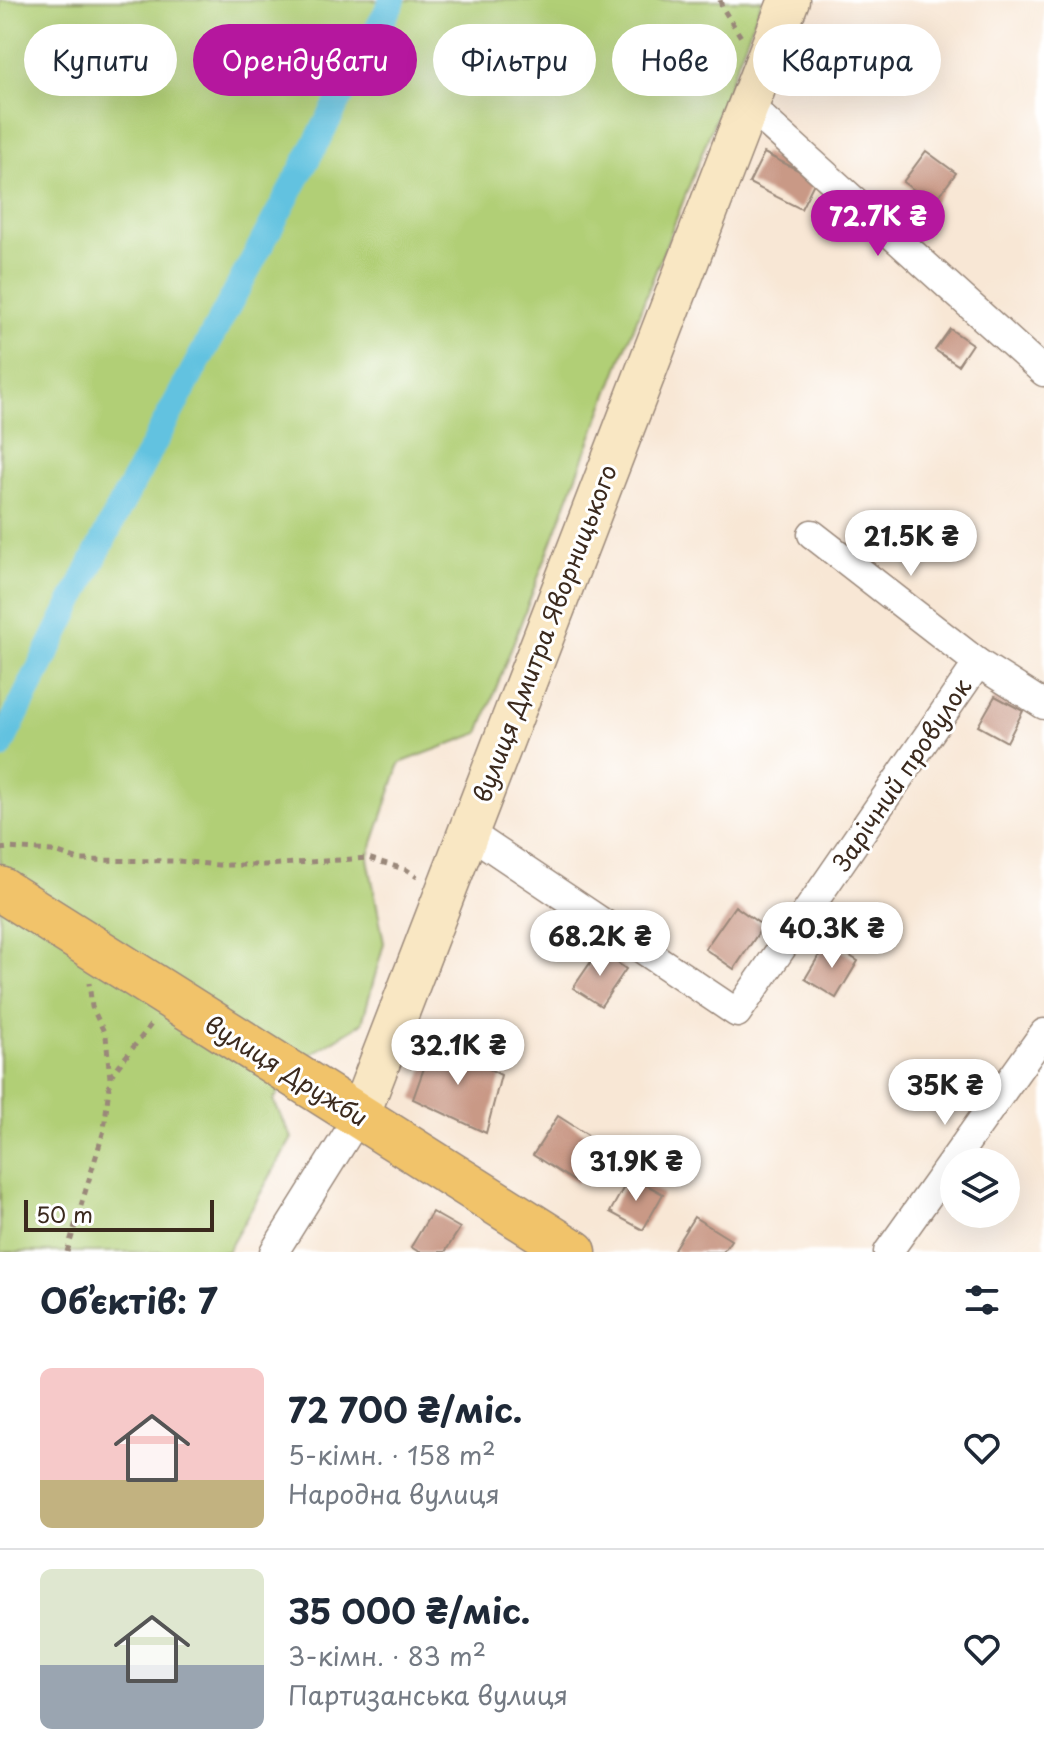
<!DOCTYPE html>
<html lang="uk">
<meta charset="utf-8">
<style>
body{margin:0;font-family:"Playpen Sans",sans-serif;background:#f2f2f3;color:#1f2937;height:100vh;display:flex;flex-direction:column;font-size:30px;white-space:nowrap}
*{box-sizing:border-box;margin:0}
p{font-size:26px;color:#747a83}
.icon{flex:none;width:44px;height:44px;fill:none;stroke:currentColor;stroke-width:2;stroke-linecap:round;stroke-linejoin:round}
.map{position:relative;height:1252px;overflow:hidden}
.drawer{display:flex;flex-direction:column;background:#fff;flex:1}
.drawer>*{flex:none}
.banner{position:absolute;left:24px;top:24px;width:996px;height:72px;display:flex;gap:16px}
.tools{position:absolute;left:940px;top:1148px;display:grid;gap:16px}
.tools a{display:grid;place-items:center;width:80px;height:80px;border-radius:50%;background:#fff;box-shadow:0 8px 32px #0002;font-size:40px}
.scale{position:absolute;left:24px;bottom:20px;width:190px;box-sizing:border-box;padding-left:8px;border:4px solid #3b2a1e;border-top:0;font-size:22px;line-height:28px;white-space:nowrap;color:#3b2a1e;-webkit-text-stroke:6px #fff;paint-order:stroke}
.price{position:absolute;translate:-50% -68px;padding:0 18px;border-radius:28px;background:#fff;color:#222;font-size:26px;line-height:52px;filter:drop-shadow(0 2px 4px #0008)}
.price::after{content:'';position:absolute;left:50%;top:48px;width:24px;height:18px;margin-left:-12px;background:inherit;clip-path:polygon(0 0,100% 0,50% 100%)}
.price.current{background:#b5179e;color:#fff}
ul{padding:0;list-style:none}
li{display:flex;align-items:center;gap:24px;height:200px;padding:0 40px}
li+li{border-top:2px solid #e0e1e3}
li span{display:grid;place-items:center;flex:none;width:224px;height:160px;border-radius:12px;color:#555}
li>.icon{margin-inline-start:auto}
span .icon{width:96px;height:96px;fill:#fffc;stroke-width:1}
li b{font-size:34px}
h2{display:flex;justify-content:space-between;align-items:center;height:96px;padding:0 40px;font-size:34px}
.tag{padding:0 28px;border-radius:36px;background:#fff;box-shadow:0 8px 32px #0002;font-size:28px;line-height:72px}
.tag.current{background:#b5179e;color:#fff}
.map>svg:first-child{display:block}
.green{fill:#b1cf76;stroke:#767c4a;stroke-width:2}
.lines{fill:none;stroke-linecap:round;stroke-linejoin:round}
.canal{stroke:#62c2e0;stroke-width:26}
.building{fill:#c99986}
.minor-casing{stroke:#9a887a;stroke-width:31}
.secondary-casing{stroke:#9a887a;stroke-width:43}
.primary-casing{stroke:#9a887a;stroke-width:47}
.path{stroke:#9a887a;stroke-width:5;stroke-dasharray:6 6;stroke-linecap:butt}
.minor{stroke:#fff;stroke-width:28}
.secondary{stroke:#f9e7c3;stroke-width:40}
.primary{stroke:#f1c36a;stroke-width:44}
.labels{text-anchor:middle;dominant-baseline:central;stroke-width:6;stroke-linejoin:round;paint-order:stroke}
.street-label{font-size:24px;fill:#3b2a1e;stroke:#fff}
</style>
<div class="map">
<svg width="1044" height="1252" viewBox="0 0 1044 1252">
<rect width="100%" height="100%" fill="#fff"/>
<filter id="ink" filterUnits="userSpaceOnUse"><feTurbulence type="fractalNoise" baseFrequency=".0125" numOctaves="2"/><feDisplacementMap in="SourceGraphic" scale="16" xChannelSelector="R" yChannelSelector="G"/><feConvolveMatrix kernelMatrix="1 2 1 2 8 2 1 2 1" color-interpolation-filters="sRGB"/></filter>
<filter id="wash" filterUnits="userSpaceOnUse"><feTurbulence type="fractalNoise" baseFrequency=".006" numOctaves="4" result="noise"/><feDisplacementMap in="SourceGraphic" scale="32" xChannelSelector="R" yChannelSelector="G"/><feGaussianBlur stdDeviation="1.8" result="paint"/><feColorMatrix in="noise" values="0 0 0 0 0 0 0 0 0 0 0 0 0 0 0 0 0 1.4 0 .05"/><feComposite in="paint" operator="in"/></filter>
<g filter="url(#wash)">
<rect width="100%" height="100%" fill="#f8e7d5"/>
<path class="green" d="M0,0H762L624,352L479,733L400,763L368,858L384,943L362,1023L303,1059L273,1100L292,1138L227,1252H0Z"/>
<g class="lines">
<path class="canal" d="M0,747L118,510L393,0"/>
</g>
<g id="blocks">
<g class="building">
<path d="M926,151L956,173L933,204L903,182Z"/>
<path d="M764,153L816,179L801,209L749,183Z"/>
<path d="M950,329L972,344L958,365L935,350Z"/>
<path d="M995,696L1023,711L1007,742L978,726Z"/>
<path d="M735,906L763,926L734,969L705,949Z"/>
<path d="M827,942L858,961L836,998L805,979Z"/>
<path d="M599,950L626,969L601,1006L573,988Z"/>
<path d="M434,1040L501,1075L486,1133L413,1099Z"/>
<path d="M558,1116L602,1144L577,1183L533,1155Z"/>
<path d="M630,1176L663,1194L643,1230L610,1212Z"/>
<path d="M432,1212L460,1228L445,1252H419L411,1247Z"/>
<path d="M694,1217L731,1240L723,1252H678L674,1249Z"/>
</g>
</g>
</g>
<g filter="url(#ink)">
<use href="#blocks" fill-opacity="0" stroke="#9a887a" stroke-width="2"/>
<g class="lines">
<g class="minor-casing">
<g id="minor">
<path d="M748,105L1044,372"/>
<path d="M812,534L978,663"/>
<path d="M468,832L737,1013L978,663L1044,705"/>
<path d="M274,1252L359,1116"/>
<path d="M888,1252L1044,1033"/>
</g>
</g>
<g class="secondary-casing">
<path id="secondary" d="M359,1116L789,0"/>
</g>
<g class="primary-casing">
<path id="primary" d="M0,889L574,1252"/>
</g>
<g class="path">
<path d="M720,0L722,7L741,37"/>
<path d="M0,849L7,848L52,851L79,860L178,861L218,865H266L368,858L407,870L417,877"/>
<path d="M110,1077L153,1022"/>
<path d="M67,1252L104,1130L110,1078L106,1036L92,1007L89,983"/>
</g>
<use href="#minor" class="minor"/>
<use href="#secondary" class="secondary"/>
<use href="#primary" class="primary"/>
</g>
</g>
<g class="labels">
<g class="street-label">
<text transform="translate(544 633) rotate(-69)">вулиця Дмитра Яворницького</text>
<text transform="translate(901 774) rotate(-56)">Зарічний провулок</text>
<text transform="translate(287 1070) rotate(32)">вулиця Дружби</text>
</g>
</g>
</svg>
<div class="tools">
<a><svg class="icon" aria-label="layers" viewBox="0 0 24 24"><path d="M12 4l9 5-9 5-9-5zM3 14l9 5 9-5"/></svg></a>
</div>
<div class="scale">50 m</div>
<b class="price current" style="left:878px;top:258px">72.7K ₴</b>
<b class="price" style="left:911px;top:578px">21.5K ₴</b>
<b class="price" style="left:832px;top:970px">40.3K ₴</b>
<b class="price" style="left:600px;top:978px">68.2K ₴</b>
<b class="price" style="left:458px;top:1087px">32.1K ₴</b>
<b class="price" style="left:945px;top:1127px">35K ₴</b>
<b class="price" style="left:636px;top:1203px">31.9K ₴</b>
<div class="banner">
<a class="tag">Купити</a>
<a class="tag current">Орендувати</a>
<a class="tag">Фільтри</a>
<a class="tag">Нове</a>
<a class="tag">Квартира</a>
</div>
</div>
<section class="drawer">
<h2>Об’єктів: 7<svg class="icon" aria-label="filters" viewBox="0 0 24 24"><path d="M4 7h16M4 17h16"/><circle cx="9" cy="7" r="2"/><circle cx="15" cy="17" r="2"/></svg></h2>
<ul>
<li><span style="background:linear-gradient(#f6c9c9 70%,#c2b280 0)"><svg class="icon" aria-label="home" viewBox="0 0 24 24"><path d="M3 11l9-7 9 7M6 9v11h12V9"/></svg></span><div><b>72 700 ₴/міс.</b><p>5-кімн. · 158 m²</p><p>Народна вулиця</p></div><svg class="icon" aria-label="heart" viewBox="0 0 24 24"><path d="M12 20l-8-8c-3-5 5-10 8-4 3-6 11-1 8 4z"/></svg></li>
<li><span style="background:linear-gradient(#dfe7d0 60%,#9aa5b1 0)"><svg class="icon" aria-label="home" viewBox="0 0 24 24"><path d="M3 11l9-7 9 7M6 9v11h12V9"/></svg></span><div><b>35 000 ₴/міс.</b><p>3-кімн. · 83 m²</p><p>Партизанська вулиця</p></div><svg class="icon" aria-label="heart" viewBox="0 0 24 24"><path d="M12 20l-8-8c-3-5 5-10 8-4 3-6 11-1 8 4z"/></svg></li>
</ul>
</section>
